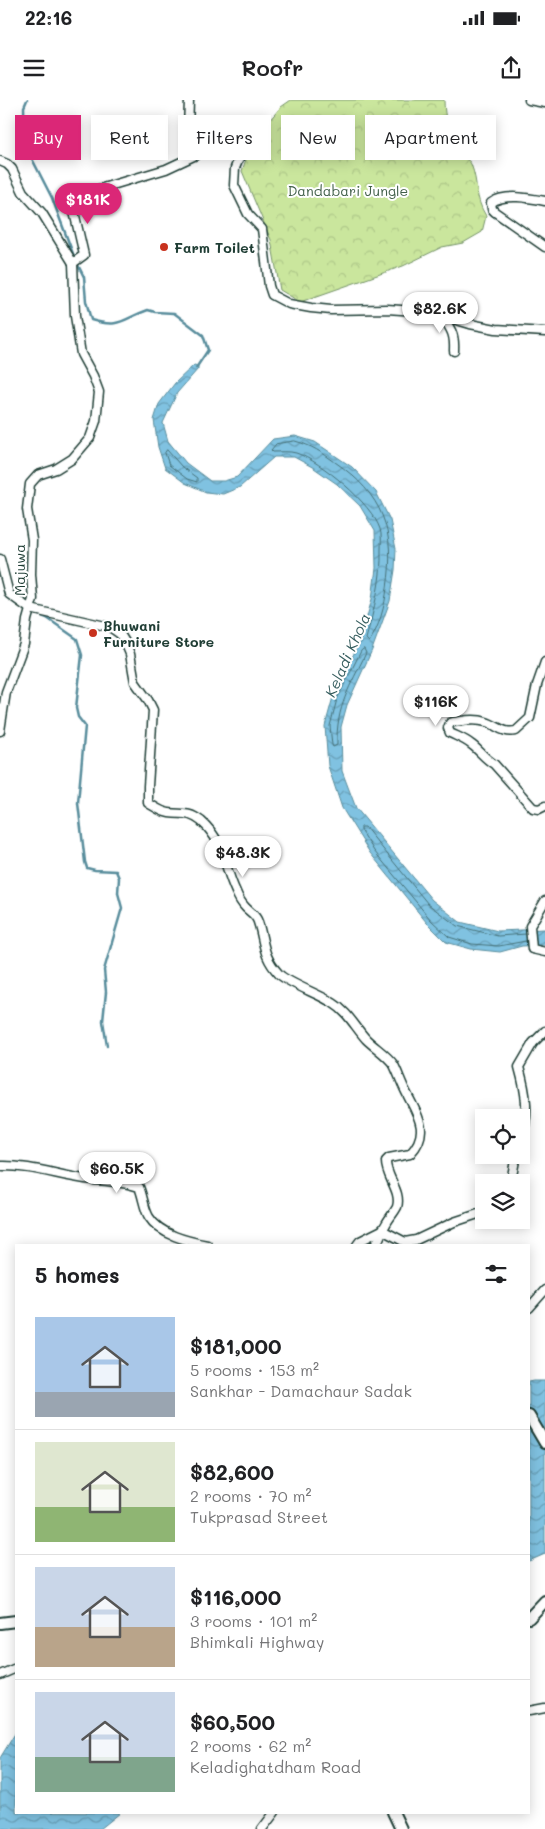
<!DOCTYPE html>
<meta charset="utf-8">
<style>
body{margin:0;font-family:Mali,sans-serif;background:#f6f6f6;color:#202124;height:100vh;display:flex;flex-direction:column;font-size:19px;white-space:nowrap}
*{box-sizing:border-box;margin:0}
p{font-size:16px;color:#757577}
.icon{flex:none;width:28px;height:28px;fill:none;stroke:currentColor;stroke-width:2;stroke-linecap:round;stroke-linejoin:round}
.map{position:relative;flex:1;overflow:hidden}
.sheet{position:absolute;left:15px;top:1144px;width:515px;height:570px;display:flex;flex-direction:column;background:#fff;border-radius:0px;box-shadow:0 2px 12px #0003}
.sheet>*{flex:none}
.guide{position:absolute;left:15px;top:15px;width:515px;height:45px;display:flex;gap:10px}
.tools{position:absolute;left:475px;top:1009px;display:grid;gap:10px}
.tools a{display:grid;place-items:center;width:55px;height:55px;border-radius:0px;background:#fff;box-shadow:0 2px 12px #0003;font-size:25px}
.price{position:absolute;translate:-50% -42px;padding:0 11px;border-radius:18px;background:#fff;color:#222;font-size:16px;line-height:32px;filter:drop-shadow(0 1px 2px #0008)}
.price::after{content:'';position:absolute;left:50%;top:30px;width:15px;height:11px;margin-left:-8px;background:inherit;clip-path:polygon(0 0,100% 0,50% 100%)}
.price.on{background:#db2777;color:#fff}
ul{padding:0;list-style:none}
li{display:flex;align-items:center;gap:15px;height:125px;padding:0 20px}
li+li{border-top:1px solid #e0e0e0}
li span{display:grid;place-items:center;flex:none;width:140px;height:100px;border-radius:0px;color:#555}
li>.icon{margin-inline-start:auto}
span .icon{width:60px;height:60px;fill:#fffc;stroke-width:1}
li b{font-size:21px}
h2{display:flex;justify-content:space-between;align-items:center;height:60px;padding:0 20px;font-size:21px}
.chip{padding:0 18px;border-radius:0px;background:#fff;box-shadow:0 2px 12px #0003;font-size:18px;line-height:45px}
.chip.on{background:#db2777;color:#fff}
.status{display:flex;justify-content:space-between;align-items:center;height:35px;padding:0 25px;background:#fff;direction:ltr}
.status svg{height:14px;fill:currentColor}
header{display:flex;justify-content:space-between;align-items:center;height:65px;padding:0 20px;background:#fff;font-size:22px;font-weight:600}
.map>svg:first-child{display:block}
.park{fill:url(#park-crowns);stroke:#749268}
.water{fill:url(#water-waves);stroke:#598d9c}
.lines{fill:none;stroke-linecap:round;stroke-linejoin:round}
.shore{stroke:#467279;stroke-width:1}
.stream{stroke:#598d9c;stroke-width:2.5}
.minor-casing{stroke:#1f3d34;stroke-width:11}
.major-casing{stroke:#1f3d34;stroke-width:14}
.minor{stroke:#fff;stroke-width:8}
.major{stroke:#fff;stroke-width:10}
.poi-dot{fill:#c8321e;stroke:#fff;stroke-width:2}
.labels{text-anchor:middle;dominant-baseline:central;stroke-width:4;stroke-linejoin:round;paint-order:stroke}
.park-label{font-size:14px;fill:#415f49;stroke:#fff}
.poi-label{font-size:14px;font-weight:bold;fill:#1f3d34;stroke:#fff;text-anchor:start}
.street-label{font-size:14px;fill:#1f3d34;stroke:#fff}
.water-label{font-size:15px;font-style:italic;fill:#375e5f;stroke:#fff}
</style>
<div class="status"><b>22:16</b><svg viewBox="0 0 49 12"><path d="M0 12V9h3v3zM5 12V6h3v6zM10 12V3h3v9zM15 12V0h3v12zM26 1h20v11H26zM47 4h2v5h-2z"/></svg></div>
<header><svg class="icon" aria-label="menu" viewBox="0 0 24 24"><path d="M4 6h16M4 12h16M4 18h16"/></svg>Roofr<svg class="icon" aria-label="share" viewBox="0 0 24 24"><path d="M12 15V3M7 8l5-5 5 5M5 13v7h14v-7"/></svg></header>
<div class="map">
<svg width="545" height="1729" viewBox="0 0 545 1729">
<defs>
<pattern id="park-crowns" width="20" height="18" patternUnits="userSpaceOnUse" patternTransform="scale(1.25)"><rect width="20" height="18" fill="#cae69d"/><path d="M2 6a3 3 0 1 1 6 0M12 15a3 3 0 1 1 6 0" fill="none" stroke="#adc688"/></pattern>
<pattern id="water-waves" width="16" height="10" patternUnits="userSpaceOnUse" patternTransform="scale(1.25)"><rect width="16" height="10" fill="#80c2e1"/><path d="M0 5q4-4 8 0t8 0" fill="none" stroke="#689fb7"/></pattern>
</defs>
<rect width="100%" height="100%" fill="#fff"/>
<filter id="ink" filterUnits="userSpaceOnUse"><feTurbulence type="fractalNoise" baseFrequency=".02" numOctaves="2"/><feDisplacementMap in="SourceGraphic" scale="10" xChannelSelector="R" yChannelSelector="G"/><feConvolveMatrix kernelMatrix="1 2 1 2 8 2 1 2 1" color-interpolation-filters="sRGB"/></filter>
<g filter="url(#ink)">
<path class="park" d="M291,0H444C444,13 449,42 457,52C461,57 468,58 471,64C479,84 474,97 486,116L482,132L463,143L442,147L403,166L300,202L280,190L271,140L242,71L253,39L281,7Z"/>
<g class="water">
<path d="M194,265L198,266V269L177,293L163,323L168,341L186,363L210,381H224L237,377L273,339L295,336L315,342L352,367L376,392L390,420L396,449L395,470L390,501L372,550L347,605L341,627L342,671L356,708L432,800L460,822L498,831L545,829V845L522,846L500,852L471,849L446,842L427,823L370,753L342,708L328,666L325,626L333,597L360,541L372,499L376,468L375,431L360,406L337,384L314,368L294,357H274L240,387L223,394L206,392L185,383L165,368L158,347L154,320L159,304L175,283Z"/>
<path d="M534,1281H545V1454L529,1461V1282Z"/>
<path d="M16,1632V1712L120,1713L100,1729H0V1658Z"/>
</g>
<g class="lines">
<g class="shore">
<path d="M295,341C313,346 321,352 335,362C383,395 396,431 387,488C385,505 379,528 369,542L366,539C374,509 382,480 381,449C381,443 382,435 380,429C372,404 321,361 296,353C290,351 280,352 273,352L271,350L276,344Z"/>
<path d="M167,350L182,367L197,378V382L187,379L169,365L165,353Z"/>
<path d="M364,549L366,553C350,587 336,606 337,645L333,647L332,645L330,626L337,599L361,551Z"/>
<path d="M526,834L498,836L457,826L428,804L365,727H361V730L374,751L431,820L449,837L472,844L499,846L526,841"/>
</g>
<g class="stream">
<path d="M27,0L24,7L25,45L52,98L75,159L84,177L86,201L91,220C121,229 122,219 148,210L155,212L174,213L203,235L208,250L196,268"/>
<path d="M37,514L47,518L77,539L82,555L76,608L78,617L85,626L78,703L85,762L87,768L95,770L116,771L119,778L118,793L122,808L104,870L106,892L103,921L107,946"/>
</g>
<g class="minor-casing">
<g id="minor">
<path d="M189,0L188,31L196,55"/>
<path d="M529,0L545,3"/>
<path d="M0,61L7,64L12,69L23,92L42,113L73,163"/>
<path d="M545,101C530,98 504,93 491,103L492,109L495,112L545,147"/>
<path d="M73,163L84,155L72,103L79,95L166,69L196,55L204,49L219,41H237L242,44L243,49L235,68L234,85L248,114L262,129L269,186L272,195L289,204L311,208L331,210L387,209L430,212L470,224L496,229L545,232"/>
<path d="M441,214C450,229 455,232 454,251"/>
<path d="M0,459L9,494L30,509L110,527L120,534L125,542L130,554L135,582L148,600L153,610L148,686V703C155,707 161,712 169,713C183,715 188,711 201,721C225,742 223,765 236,792C238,797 242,804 246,808C251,813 256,815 258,822C265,843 262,856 279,874C286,882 321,895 333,903C348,912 355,927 366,939C375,948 386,954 394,965C398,973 401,982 405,990C416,1013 432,1031 410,1054L389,1058L386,1061C385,1076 402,1091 397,1107C394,1113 389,1118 386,1124C380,1132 382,1137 375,1145"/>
<path d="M545,562L537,585L530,618L516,631C503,634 497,625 486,622C475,618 463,621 453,622L450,623L448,628L450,633C458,637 465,639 472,645C480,651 485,659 494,664L533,708L539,709L545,706"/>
<path d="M0,631L6,592L24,544L27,520L33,499L31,474L32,440L27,409L30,384L38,375L56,369L72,359L90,338L96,321L99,292L93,276L81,254L75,216L73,163"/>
<path d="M545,801L530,826L532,849L545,852"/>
<path d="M521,1040C530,1014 526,992 519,967L533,943L545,931"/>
<path d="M0,1066C29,1065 57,1075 85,1079C103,1081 122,1081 139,1087C143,1096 144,1109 149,1117C160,1135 188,1141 207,1145"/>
<path d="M508,1082L512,1076L516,1055"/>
<path d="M357,1145L360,1141L382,1130L405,1142L416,1140L454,1122L484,1112"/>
<path d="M529,1208L545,1190"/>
<path d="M0,1575L16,1568"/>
<path d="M529,1611L545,1608"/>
<path d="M262,1729L275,1712"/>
</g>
</g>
<g class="major-casing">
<g id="major">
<path d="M529,1316L545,1343"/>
<path d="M529,1518L545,1501"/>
<path d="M0,1523L16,1521"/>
<path d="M393,1712L401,1729"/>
</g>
</g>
<use href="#minor" class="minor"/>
<use href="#major" class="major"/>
</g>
</g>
<g class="poi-dot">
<circle cx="164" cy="147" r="5"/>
<circle cx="93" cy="533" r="5"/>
</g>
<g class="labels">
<g class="park-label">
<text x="348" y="90">Dandabari Jungle</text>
</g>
<g class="poi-label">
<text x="174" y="147">Farm Toilet</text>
<text x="103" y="525">Bhuwani<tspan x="103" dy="16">Furniture Store</tspan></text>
</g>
<g class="street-label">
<text transform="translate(19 470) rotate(-90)">Majuwa</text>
</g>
<g class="water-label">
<text transform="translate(347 555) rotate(-66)">Keladi Khola</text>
</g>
</g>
</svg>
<div class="tools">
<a><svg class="icon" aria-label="locate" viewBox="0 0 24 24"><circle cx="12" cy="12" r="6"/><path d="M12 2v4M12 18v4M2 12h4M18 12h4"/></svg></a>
<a><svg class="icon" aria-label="layers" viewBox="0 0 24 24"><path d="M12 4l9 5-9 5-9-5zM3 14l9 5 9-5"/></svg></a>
</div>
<b class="price on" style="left:88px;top:125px">$181K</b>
<b class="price" style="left:440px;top:234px">$82.6K</b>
<b class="price" style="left:436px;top:627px">$116K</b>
<b class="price" style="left:243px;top:778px">$48.3K</b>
<b class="price" style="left:117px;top:1094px">$60.5K</b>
<div class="guide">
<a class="chip on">Buy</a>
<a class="chip">Rent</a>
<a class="chip">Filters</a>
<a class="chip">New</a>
<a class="chip">Apartment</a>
</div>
<section class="sheet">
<h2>5 homes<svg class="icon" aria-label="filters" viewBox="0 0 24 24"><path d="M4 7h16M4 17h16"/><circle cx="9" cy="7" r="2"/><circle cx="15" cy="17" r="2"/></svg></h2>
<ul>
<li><span style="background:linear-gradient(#a9c7e8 75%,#9aa5b1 0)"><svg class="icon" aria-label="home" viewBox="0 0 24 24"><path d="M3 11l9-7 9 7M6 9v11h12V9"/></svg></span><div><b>$181,000</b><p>5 rooms · 153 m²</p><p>Sankhar - Damachaur Sadak</p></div></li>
<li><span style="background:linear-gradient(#dfe7d0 65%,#8fb573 0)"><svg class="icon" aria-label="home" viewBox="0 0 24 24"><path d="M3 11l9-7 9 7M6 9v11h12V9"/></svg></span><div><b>$82,600</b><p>2 rooms · 70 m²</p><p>Tukprasad Street</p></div></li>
<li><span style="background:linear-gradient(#c9d6e8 60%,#b9a48a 0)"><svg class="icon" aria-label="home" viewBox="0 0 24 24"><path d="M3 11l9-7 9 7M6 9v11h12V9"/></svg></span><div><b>$116,000</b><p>3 rooms · 101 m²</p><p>Bhimkali Highway</p></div></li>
<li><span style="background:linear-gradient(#c9d6e8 65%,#7fa58c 0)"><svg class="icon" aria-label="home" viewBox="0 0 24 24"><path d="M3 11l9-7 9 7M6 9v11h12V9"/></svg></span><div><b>$60,500</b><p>2 rooms · 62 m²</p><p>Keladighatdham Road</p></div></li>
</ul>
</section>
</div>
